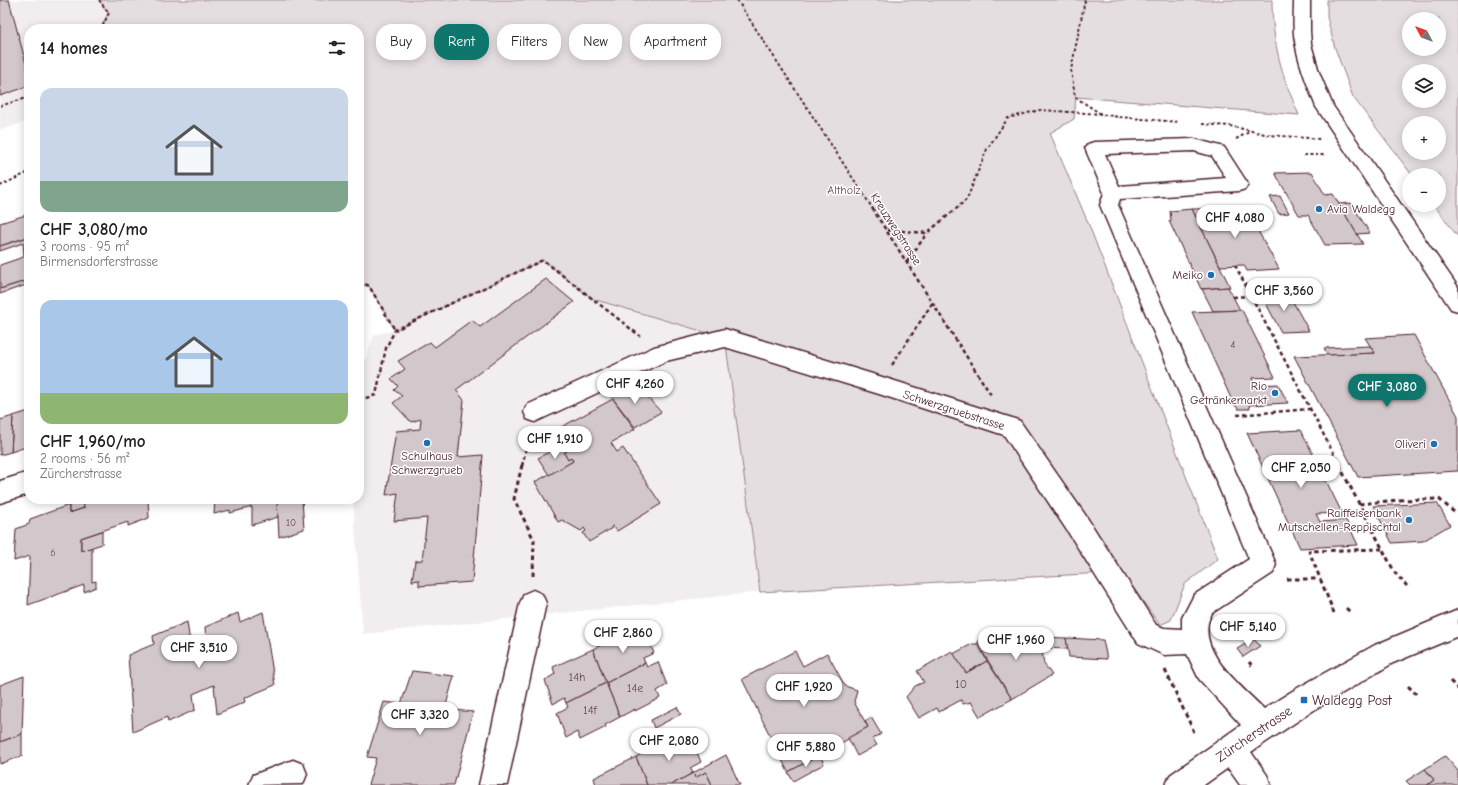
<!DOCTYPE html>
<meta charset="utf-8">
<style>
body{margin:0;font-family:"Comic Neue",sans-serif;background:#f2f2f2;color:#202124;height:100vh;display:flex;flex-direction:column;font-size:15px;white-space:nowrap}
*{box-sizing:border-box;margin:0}
p{font-size:13px;color:#757577}
.icon{flex:none;width:22px;height:22px;fill:none;stroke:currentColor;stroke-width:2;stroke-linecap:round;stroke-linejoin:round}
.map{position:relative;flex:1;overflow:hidden}
.side{position:absolute;left:24px;top:24px;width:340px;height:480px;display:flex;flex-direction:column;background:#fff;border-radius:16px;box-shadow:0 2px 10px #0003}
.side>*{flex:none}
.top-card{position:absolute;left:376px;top:24px;width:380px;height:36px;display:flex;gap:8px}
.needle{width:26px;rotate:311deg}
.controls{position:absolute;left:1402px;top:12px;display:grid;gap:8px}
.controls a{display:grid;place-items:center;width:44px;height:44px;border-radius:50%;background:#fff;box-shadow:0 2px 10px #0003;font-size:20px}
.price{position:absolute;translate:-50% -34px;padding:0 9px;border-radius:14px;background:#fff;color:#222;font-size:13px;line-height:26px;filter:drop-shadow(0 1px 2px #0008)}
.price::after{content:'';position:absolute;left:50%;top:24px;width:12px;height:9px;margin-left:-6px;background:inherit;clip-path:polygon(0 0,100% 0,50% 100%)}
.price.active{background:#0f766e;color:#fff}
ul{padding:0;list-style:none}
li{display:grid;align-content:center;gap:8px;height:212px;padding:0 16px}
li span{display:grid;place-items:center;height:124px;border-radius:12px;color:#555}
li>.icon{margin-inline-start:auto}
span .icon{width:72px;height:72px;fill:#fffc;stroke-width:1}
li b{font-size:17px}
h2{display:flex;justify-content:space-between;align-items:center;height:48px;padding:0 16px;font-size:17px}
.pill{padding:0 14px;border-radius:16px;background:#fff;box-shadow:0 2px 10px #0003;font-size:14px;line-height:36px}
.pill.active{background:#0f766e;color:#fff}
.map>svg:first-child{display:block}
.built{fill:#f2eeef}
.green{fill:#e5dee0;stroke:#987e86;fill-rule:evenodd}
.building{fill:#d2c7cb;stroke:#4a1f2b}
.lines{fill:none;stroke-linecap:round;stroke-linejoin:round}
.minor-casing{stroke:#4a1f2b;stroke-width:3}
.major-casing{stroke:#4a1f2b;stroke-width:3}
.path-far2{stroke:#4a1f2b;stroke-width:2;stroke-dasharray:3 2.5;stroke-linecap:butt}
.path-far1{stroke:#4a1f2b;stroke-width:2.5;stroke-dasharray:4 3;stroke-linecap:butt}
.path{stroke:#4a1f2b;stroke-width:3;stroke-dasharray:4.5 3.5;stroke-linecap:butt}
.minor{fill:#fff;fill-rule:evenodd}
.major{fill:#fff;fill-rule:evenodd}
.poi-dot{fill:#1f6fb2;stroke:#fff;stroke-width:1.5}
.labels{text-anchor:middle;dominant-baseline:central;stroke-width:3;stroke-linejoin:round;paint-order:stroke}
.number-label{font-size:10px;fill:#6c4953}
.park-label{font-size:12px;fill:#714f58;stroke:#fff}
.poi-label{font-size:12px;fill:#4a1f2b;stroke:#fff;text-anchor:end}
.street-label{font-size:12px;fill:#4a1f2b;stroke:#fff}
.near-number-label{font-size:12px;fill:#6c4953}
.near-poi-label{font-size:14px;fill:#4a1f2b;stroke:#fff;text-anchor:start}
.near-street-label{font-size:14px;fill:#4a1f2b;stroke:#fff}
</style>
<div class="map">
<svg width="1458" height="785" viewBox="0 0 1458 785">
<rect width="100%" height="100%" fill="#fff"/>
<filter id="ink" filterUnits="userSpaceOnUse"><feTurbulence type="fractalNoise" baseFrequency=".025" numOctaves="2"/><feDisplacementMap in="SourceGraphic" scale="8" xChannelSelector="R" yChannelSelector="G"/><feConvolveMatrix kernelMatrix="1 2 1 2 8 2 1 2 1" color-interpolation-filters="sRGB"/></filter>
<g filter="url(#ink)">
<g class="built">
<path d="M0,0H99L109,13L101,29H29V121L0,130Z"/>
<path d="M543,260L593,299L725,338L760,592L363,634L353,499H359V378L374,335L395,330Z"/>
</g>
<g class="green">
<path d="M99,0H1272C1272,43 1282,76 1299,115L1076,97L1074,119L1050,133L1089,225L1218,559L1185,584L1171,620L1160,625L1122,572L760,592L725,338L593,299L543,260L395,330L369,286L359,285V29H101L108,13Z"/>
<path d="M1327,0H1458V237L1434,205H1439V175H1412L1353,97L1335,48L1327,17ZM1409,19H1439V49H1409ZM1409,71H1439V101H1409ZM1409,123H1439V153H1409Z"/>
</g>
<g class="building">
<path d="M0,0H9L29,75V86L0,96Z"/>
<path d="M1312,172L1325,195L1333,194L1363,244L1325,245L1308,215H1299L1275,173Z"/>
<path d="M1280,196L1289,213L1279,214L1270,197Z"/>
<path d="M1351,203L1370,233L1357,234L1339,204Z"/>
<path d="M1238,208L1251,218L1279,269L1247,271L1244,265L1220,266L1192,209Z"/>
<path d="M1192,209L1220,266L1230,287L1201,289L1169,221H1171L1170,211Z"/>
<path d="M29,214V250L28,237L0,246V223Z"/>
<path d="M28,237L29,255L24,256L23,243L0,251V246Z"/>
<path d="M29,255V280L0,289V265Z"/>
<path d="M546,279L574,302L456,390L464,400L458,457L483,455L472,582L419,586V580L412,581L415,561L422,560L427,518L394,521L398,493L386,495L396,431L420,429L421,419L411,422L393,403L402,396L394,390L398,386L391,379L405,369L398,361L430,342L435,347L472,320L480,327Z"/>
<path d="M29,280V284L0,294V289Z"/>
<path d="M1228,287L1240,310L1213,311L1202,289Z"/>
<path d="M1287,291L1309,331L1281,332L1260,292Z"/>
<path d="M1242,310L1275,377L1252,378L1255,385L1278,384L1288,403L1249,405L1250,409H1238L1236,406L1234,405L1192,312Z"/>
<path d="M1414,335L1458,416V471L1358,477L1294,356L1375,353L1365,338Z"/>
<path d="M1370,346L1375,353L1328,355L1324,348Z"/>
<path d="M634,383L661,412L635,427L610,395Z"/>
<path d="M613,399L635,429L611,443L617,452L623,448L661,504L617,531L613,526L611,527L612,528L589,542L583,533L586,531L584,528L581,531L562,520L558,522L535,482L573,461L571,458L568,460L564,453L567,451L554,431Z"/>
<path d="M29,411V446L11,452L13,416Z"/>
<path d="M13,416L11,452L0,455V420Z"/>
<path d="M1301,430L1342,513L1316,514L1320,522L1346,520L1358,545L1300,548L1247,433Z"/>
<path d="M563,444L567,451L564,453L568,460L571,458L573,461L549,475L538,458Z"/>
<path d="M148,499L149,518L128,526V522L81,538V551L92,547V582L96,581V587L84,592V585L28,605L30,556L14,561L16,529L29,524L30,519L69,505V513L84,508L83,500L85,499Z"/>
<path d="M215,499H277L278,517L252,525V507L230,513V510L214,514Z"/>
<path d="M277,499H302L304,529L279,537Z"/>
<path d="M83,500L84,508L69,513V504Z"/>
<path d="M1437,503L1450,525L1423,541L1392,543L1373,506Z"/>
<path d="M102,531V544L81,551V538Z"/>
<path d="M263,612L275,685L244,698L245,702L217,714L214,685L193,694L195,710L168,722L167,717L133,732L128,655L154,644L153,636L187,622L191,649L206,642L205,627L238,613L240,622Z"/>
<path d="M631,629L633,635L644,630L654,653L643,658L645,663L606,683L593,649Z"/>
<path d="M984,635L1040,637L1044,664L1052,675L1012,699L978,645V642Z"/>
<path d="M1040,637L1066,638L1068,649L1041,648Z"/>
<path d="M1066,638L1103,640L1107,659L1069,657Z"/>
<path d="M1254,639L1260,646L1243,657L1237,649Z"/>
<path d="M972,644H978L987,661L966,673L953,654Z"/>
<path d="M593,649L606,683L566,703L564,698L553,704L545,680L555,674L553,667Z"/>
<path d="M795,651L803,666L827,653L845,686L857,690L854,702L868,727L820,756V755L788,772L742,679Z"/>
<path d="M952,651L966,673L987,661L1012,699L980,717L971,702L963,704L961,700L939,712L937,708L919,718L906,697L915,686L924,682L917,671Z"/>
<path d="M658,662L667,685L657,691L660,698L635,711V709L620,717L606,683L645,663L647,667Z"/>
<path d="M412,671L454,676L445,709L473,712L454,785H368L376,758L367,757L384,702L401,704Z"/>
<path d="M24,676L22,734L0,742V685Z"/>
<path d="M606,683L620,717L605,725L606,727L580,740L577,732L566,738L557,713L568,707L566,703Z"/>
<path d="M677,707L681,714L654,728L651,720Z"/>
<path d="M871,717L881,734L873,739L877,745L857,756L848,738L868,727L865,721Z"/>
<path d="M22,734V756L0,764V742Z"/>
<path d="M676,734L679,742L690,736L701,762L690,768L693,773L671,785H647L636,757Z"/>
<path d="M726,755L740,785H712L706,772L695,778L693,773Z"/>
<path d="M820,755L824,764L793,781L788,772Z"/>
<path d="M1445,756L1458,771V785H1427L1434,780L1425,769Z"/>
<path d="M636,757L647,785H596L594,778Z"/>
<path d="M1425,769L1434,780L1427,785H1410L1406,781Z"/>
<path d="M706,772L712,785H671L693,773L695,778Z"/>
</g>
<g class="lines">
<g class="minor-casing">
<g id="minor">
<path d="M1194,139L1224,147L1248,184L1245,189L1239,191L1120,199L1118,205L1276,564L1273,573L1212,613C1192,649 1242,686 1264,709L1294,690L1375,645L1458,610V636L1393,663L1314,710L1251,752L1267,775L1271,785H1240L1228,768L1204,785H1166L1170,775L1241,725L1199,679L1187,654L1164,655L1138,643L1068,532L1004,435L879,394L725,347L666,361L535,422L527,419L524,412L527,405L654,347L725,329L879,376L1012,418L1020,421L1086,516L1156,625L1164,628L1182,629V618L1194,595L1249,559L1100,205L1104,193L1085,148L1088,144L1094,142ZM1194,151L1212,156L1226,178L1119,186L1105,154Z"/>
<path d="M29,472V494L0,503V481Z"/>
<path d="M533,590L542,594L546,603L507,785H479L520,603L524,594Z"/>
<path d="M293,760L303,764L307,774L303,784L249,785L253,775Z"/>
</g>
</g>
<g class="major-casing">
<path id="major" d="M1294,0H1310V31L1311,44L1319,72L1333,106L1458,287V311L1451,309L1316,107C1307,84 1297,60 1294,35C1293,23 1294,12 1294,0Z"/>
</g>
<g class="path-far2">
<path d="M99,0L109,13L101,29"/>
<path d="M737,0L873,209"/>
<path d="M1085,0L1071,70L1075,97L1101,114L1118,117L1179,122"/>
<path d="M0,106L29,97"/>
<path d="M1202,124L1230,126L1269,135L1320,139"/>
<path d="M1236,139L1251,131"/>
<path d="M1304,155H1325"/>
<path d="M0,186L29,172"/>
<path d="M956,209L967,199L987,149L1008,118L1040,110L1101,114"/>
</g>
<g class="path-far1">
<path d="M872,208L991,395"/>
<path d="M887,230L927,233L957,208"/>
<path d="M907,262L927,233"/>
<path d="M1235,265L1340,466"/>
<path d="M359,281L369,286L395,330"/>
<path d="M1233,297L1251,296"/>
<path d="M892,365L933,302"/>
<path d="M359,400L376,395L386,348L395,330L543,260L640,336"/>
<path d="M1237,415L1310,409"/>
<path d="M522,466L529,436"/>
</g>
<g class="path">
<path d="M522,465L514,499L534,540L533,576"/>
<path d="M1339,465L1395,573L1407,586"/>
<path d="M1359,504L1398,500L1439,499L1454,512"/>
<path d="M1287,579H1319"/>
<path d="M1346,608L1350,612"/>
<path d="M1334,613L1309,551L1382,549"/>
<path d="M1249,662L1253,667"/>
<path d="M1165,670L1194,732"/>
<path d="M1450,681L1458,689"/>
<path d="M1408,686L1416,694"/>
</g>
<use href="#minor" class="minor"/>
<use href="#major" class="major"/>
</g>
</g>
<g class="poi-dot">
<circle cx="1319" cy="209" r="4"/>
<circle cx="1211" cy="275" r="4"/>
<circle cx="1275" cy="393" r="4"/>
<circle cx="427" cy="443" r="4"/>
<circle cx="1434" cy="444" r="4"/>
<circle cx="1409" cy="520" r="4"/>
<rect x="1300" y="696" width="8" height="8" rx="2"/>
</g>
<g class="labels">
<g class="number-label">
<text x="1233" y="345">4</text>
<text x="291" y="523">10</text>
<text x="53" y="553">6</text>
</g>
<g class="park-label">
<text x="844" y="190">Altholz</text>
</g>
<g class="poi-label">
<text x="1327" y="209" text-anchor="start">Avia Waldegg</text>
<text x="1203" y="275">Meiko</text>
<text x="1267" y="386">Rio<tspan x="1267" dy="14">Getränkemarkt</tspan></text>
<text x="1426" y="444">Oliveri</text>
<text x="427" y="456" text-anchor="middle">Schulhaus<tspan x="427" dy="14">Schwerzgrueb</tspan></text>
<text x="1401" y="513">Raiffeisenbank<tspan x="1401" dy="14">Mutschellen-Reppischtal</tspan></text>
</g>
<g class="street-label">
<text transform="translate(896 229) rotate(57)">Kreuzwegstrasse</text>
<text transform="translate(954 410) rotate(18)">Schwerzgruebstrasse</text>
</g>
<g class="near-number-label">
<text x="577" y="677">14h</text>
<text x="961" y="684">10</text>
<text x="635" y="688">14e</text>
<text x="590" y="710">14f</text>
</g>
<g class="near-poi-label">
<text x="1312" y="700">Waldegg Post</text>
</g>
<g class="near-street-label">
<text transform="translate(1254 734) rotate(-34)">Zürcherstrasse</text>
</g>
</g>
</svg>
<div class="controls">
<a><svg class="needle" viewBox="-14 -14 28 28"><path d="M0-13l5 13h-10z" fill="#e53935"/><path d="M0 13l5-13h-10z" fill="#757577"/></svg></a>
<a><svg class="icon" aria-label="layers" viewBox="0 0 24 24"><path d="M12 4l9 5-9 5-9-5zM3 14l9 5 9-5"/></svg></a>
<a>+</a>
<a>−</a>
</div>
<b class="price" style="left:1235px;top:239px">CHF 4,080</b>
<b class="price" style="left:1284px;top:312px">CHF 3,560</b>
<b class="price" style="left:635px;top:405px">CHF 4,260</b>
<b class="price active" style="left:1387px;top:408px">CHF 3,080</b>
<b class="price" style="left:555px;top:460px">CHF 1,910</b>
<b class="price" style="left:1301px;top:489px">CHF 2,050</b>
<b class="price" style="left:1248px;top:648px">CHF 5,140</b>
<b class="price" style="left:623px;top:654px">CHF 2,860</b>
<b class="price" style="left:1016px;top:661px">CHF 1,960</b>
<b class="price" style="left:199px;top:669px">CHF 3,510</b>
<b class="price" style="left:804px;top:708px">CHF 1,920</b>
<b class="price" style="left:420px;top:736px">CHF 3,320</b>
<b class="price" style="left:669px;top:762px">CHF 2,080</b>
<b class="price" style="left:806px;top:768px">CHF 5,880</b>
<div class="top-card">
<a class="pill">Buy</a>
<a class="pill active">Rent</a>
<a class="pill">Filters</a>
<a class="pill">New</a>
<a class="pill">Apartment</a>
</div>
<section class="side">
<h2>14 homes<svg class="icon" aria-label="filters" viewBox="0 0 24 24"><path d="M4 7h16M4 17h16"/><circle cx="9" cy="7" r="2"/><circle cx="15" cy="17" r="2"/></svg></h2>
<ul>
<li><span style="background:linear-gradient(#c9d6e8 75%,#7fa58c 0)"><svg class="icon" aria-label="home" viewBox="0 0 24 24"><path d="M3 11l9-7 9 7M6 9v11h12V9"/></svg></span><div><b>CHF 3,080/mo</b><p>3 rooms · 95 m²</p><p>Birmensdorferstrasse</p></div></li>
<li><span style="background:linear-gradient(#a9c7e8 75%,#8fb573 0)"><svg class="icon" aria-label="home" viewBox="0 0 24 24"><path d="M3 11l9-7 9 7M6 9v11h12V9"/></svg></span><div><b>CHF 1,960/mo</b><p>2 rooms · 56 m²</p><p>Zürcherstrasse</p></div></li>
</ul>
</section>
</div>
